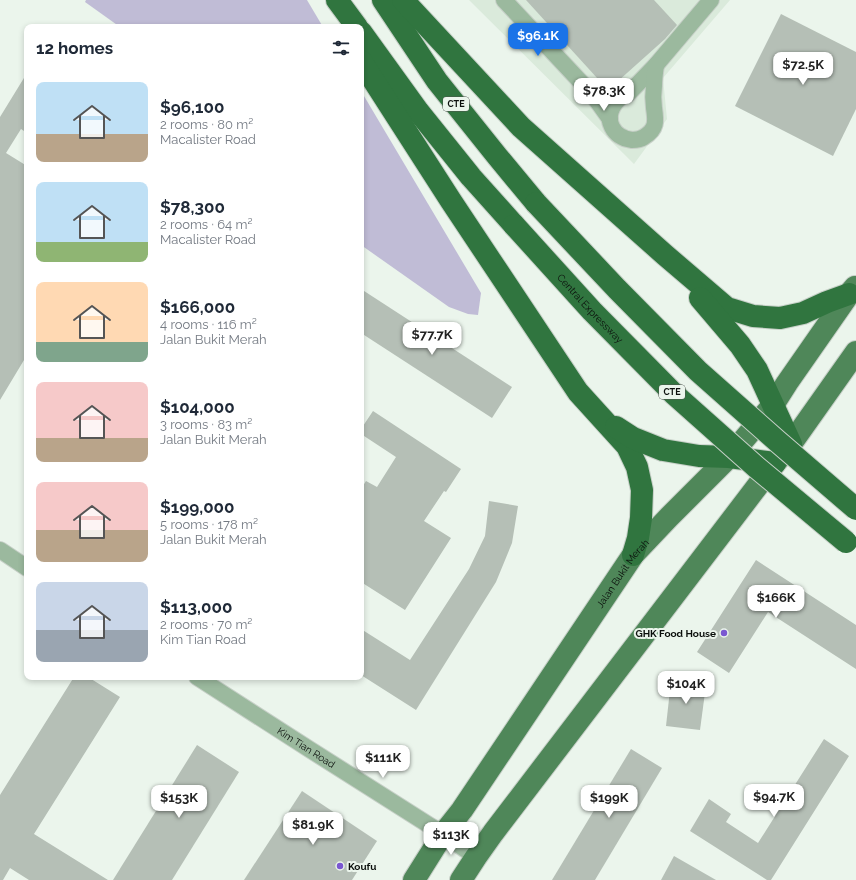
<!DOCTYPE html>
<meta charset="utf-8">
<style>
body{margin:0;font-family:Raleway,sans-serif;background:#f2f2f3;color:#1f2937;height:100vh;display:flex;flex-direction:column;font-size:15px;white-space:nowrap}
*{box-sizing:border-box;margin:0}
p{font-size:13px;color:#747a83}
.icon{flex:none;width:22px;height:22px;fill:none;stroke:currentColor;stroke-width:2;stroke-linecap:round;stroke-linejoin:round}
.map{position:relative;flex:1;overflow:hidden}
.details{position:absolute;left:24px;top:24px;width:340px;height:656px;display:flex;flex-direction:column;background:#fff;border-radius:8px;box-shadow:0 2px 6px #0003}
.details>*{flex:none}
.price{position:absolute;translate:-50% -34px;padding:0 9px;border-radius:8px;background:#fff;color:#222;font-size:13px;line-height:26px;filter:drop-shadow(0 1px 2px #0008)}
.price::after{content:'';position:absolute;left:50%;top:24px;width:12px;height:9px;margin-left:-6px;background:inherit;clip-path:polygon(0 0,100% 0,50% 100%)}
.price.active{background:#1a73e8;color:#fff}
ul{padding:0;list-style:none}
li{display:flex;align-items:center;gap:12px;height:100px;padding:0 12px}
li span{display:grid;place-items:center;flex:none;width:112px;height:80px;border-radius:8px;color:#555}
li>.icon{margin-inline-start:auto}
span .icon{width:48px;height:48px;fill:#fffc;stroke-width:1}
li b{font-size:17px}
h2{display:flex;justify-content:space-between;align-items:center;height:48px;padding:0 12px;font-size:17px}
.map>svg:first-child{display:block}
.built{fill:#daeadb}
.green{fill:#c0bcd6}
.building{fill:#b5bfb6}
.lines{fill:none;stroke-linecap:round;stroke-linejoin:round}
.street-casing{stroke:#c7d0c8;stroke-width:18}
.primary-casing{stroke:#c7d0c8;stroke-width:24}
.highway-casing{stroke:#c7d0c8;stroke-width:24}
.street{stroke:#9bb99e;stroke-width:16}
.primary{stroke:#4f8759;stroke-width:22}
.highway{stroke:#30753f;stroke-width:22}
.highway-bridge-casing{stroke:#c7d0c8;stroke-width:24;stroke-linecap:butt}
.highway-bridge{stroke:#30753f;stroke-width:22}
.poi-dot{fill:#7a57d1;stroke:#ebf5ec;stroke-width:1.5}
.labels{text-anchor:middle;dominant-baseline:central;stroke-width:4;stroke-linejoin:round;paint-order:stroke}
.shield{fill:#ebf5ec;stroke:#4e544f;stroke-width:1}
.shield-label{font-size:9px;font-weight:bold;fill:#0b0f0c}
.street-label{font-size:10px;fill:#0b0f0c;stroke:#ebf5ec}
.poi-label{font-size:10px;font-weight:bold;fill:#0b0f0c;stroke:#ebf5ec;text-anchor:end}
</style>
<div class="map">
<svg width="856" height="880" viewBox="0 0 856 880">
<rect width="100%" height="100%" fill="#ebf5ec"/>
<path class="built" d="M469,0H730L663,78L667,119L634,164Z"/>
<g class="green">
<path d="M86,0H307L323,27H120L85,2Z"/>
<path d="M361,91L481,293L478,315L468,314L449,307L361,245Z"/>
</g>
<g class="building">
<path d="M526,0H654L677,25L665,39L608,90Z"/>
<path d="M781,14L856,52V109L833,156L735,106Z"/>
<path d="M27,73V133L21,129L6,153L27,166V355L0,400V117Z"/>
<path d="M361,289L512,387L492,418L361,333Z"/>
<path d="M373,411L461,469L446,492L444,491L424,521L451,538L405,610L361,582V489L366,481L377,487L396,457L361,434V429Z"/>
<path d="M489,501L518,506L512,543L496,582L416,710L361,675V629L410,660L469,569L485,536Z"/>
<path d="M756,560L856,625V669L768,612L729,673L697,652Z"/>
<path d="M74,677H88L120,697L34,834L108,880H29L10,868L3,880H0V795Z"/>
<path d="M671,681L706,685L700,730L666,726Z"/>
<path d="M824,739L849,756L771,880H767L690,831L709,799L731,814L726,822L758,843Z"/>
<path d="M197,745L239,772L172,880H113Z"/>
<path d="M631,749L662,768L595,880H552Z"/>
<path d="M302,791L377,841L352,880H244Z"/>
<path d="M674,856L716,880H661Z"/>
</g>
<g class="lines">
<g class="street-casing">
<g id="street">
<path d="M504,0L592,94L610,119"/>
<path d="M628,94L656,65L711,0"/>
<path d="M621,97C612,105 606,115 612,127C616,135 624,139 632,140C636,140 641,139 644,137C657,129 656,121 654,108C653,101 653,93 654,86C654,79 655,72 656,65"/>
<path d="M0,550L27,568"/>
<path id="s1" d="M197,677L309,749L443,834L476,857"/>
</g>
</g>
<g class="primary-casing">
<g id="primary">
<path id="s2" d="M414,880L443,834L462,810L633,555L669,517L729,457L773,405L787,383L849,294L855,287"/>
<path d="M461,880L476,857L493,833L775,463L791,444L856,352"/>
</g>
</g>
<g class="highway-casing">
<g id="highway">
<path d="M337,0L357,27"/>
<path d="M383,0L437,81L497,156L536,203"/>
<path d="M403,0L521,127L665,255L727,308L753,316L780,318L803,313L827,302L849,294"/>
<path d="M361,32L418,111L471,177L514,225"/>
<path d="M361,61L451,201L578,392L627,446L637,467L642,490L641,518L638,538L633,555"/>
<path d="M700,298L740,345L757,370L791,444"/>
<path d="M616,427L633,438L663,450L699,456L729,457L775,463"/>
</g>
</g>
<use href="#street" class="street"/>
<use href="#primary" class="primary"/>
<use href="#highway" class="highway"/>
<g class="highway-bridge-casing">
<g id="highway-bridge">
<path d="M536,203L617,289L698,371L777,441L856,509"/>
<path id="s3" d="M514,225L592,311L674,394L756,467L846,542"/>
</g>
</g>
<use href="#highway-bridge" class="highway-bridge"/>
</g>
<g class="poi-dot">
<circle cx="724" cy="633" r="4"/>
<circle cx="340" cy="866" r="4"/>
</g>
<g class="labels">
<g class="shield">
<rect x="443" y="97" width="26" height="14" rx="3"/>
<rect x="659" y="385" width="26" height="14" rx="3"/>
</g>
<g class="shield-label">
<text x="456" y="104">CTE</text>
<text x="672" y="392">CTE</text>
</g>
<g class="street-label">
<text stroke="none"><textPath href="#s3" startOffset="113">Central Expressway</textPath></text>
<text stroke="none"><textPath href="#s2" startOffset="371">Jalan Bukit Merah</textPath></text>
<text stroke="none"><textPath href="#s1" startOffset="130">Kim Tian Road</textPath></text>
</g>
<g class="poi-label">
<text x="716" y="633">GHK Food House</text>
<text x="348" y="866" text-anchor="start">Koufu</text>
</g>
</g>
</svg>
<b class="price active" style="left:538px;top:57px">$96.1K</b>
<b class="price" style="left:803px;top:86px">$72.5K</b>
<b class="price" style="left:604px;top:112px">$78.3K</b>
<b class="price" style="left:432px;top:356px">$77.7K</b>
<b class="price" style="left:776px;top:619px">$166K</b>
<b class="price" style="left:686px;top:705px">$104K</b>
<b class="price" style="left:383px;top:779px">$111K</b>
<b class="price" style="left:774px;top:818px">$94.7K</b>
<b class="price" style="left:179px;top:819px">$153K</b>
<b class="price" style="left:609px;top:819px">$199K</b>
<b class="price" style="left:313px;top:846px">$81.9K</b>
<b class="price" style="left:451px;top:856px">$113K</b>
<section class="details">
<h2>12 homes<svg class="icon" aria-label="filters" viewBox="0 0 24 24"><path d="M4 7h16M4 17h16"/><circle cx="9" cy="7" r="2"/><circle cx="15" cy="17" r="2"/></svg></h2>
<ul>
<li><span style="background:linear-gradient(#bfe0f5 65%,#b9a48a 0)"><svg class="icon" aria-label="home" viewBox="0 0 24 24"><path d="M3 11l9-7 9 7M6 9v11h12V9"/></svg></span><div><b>$96,100</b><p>2 rooms · 80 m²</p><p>Macalister Road</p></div></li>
<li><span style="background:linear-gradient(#bfe0f5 75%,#8fb573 0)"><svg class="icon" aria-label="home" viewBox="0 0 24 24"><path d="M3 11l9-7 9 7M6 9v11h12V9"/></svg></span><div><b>$78,300</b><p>2 rooms · 64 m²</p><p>Macalister Road</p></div></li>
<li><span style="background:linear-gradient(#ffd9b3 75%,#7fa58c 0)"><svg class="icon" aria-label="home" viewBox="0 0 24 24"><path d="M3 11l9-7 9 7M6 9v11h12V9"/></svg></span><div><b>$166,000</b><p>4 rooms · 116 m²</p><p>Jalan Bukit Merah</p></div></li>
<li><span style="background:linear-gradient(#f6c9c9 70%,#b9a48a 0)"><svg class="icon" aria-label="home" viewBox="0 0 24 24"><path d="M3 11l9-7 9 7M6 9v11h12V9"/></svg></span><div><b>$104,000</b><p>3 rooms · 83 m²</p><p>Jalan Bukit Merah</p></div></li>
<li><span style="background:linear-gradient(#f6c9c9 60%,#b9a48a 0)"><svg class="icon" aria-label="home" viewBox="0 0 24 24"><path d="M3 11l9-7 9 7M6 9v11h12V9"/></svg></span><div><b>$199,000</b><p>5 rooms · 178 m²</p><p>Jalan Bukit Merah</p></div></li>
<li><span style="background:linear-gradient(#c9d6e8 60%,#9aa5b1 0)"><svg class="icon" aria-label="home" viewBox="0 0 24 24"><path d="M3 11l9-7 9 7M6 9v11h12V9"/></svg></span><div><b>$113,000</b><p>2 rooms · 70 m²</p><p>Kim Tian Road</p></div></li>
</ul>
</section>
</div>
